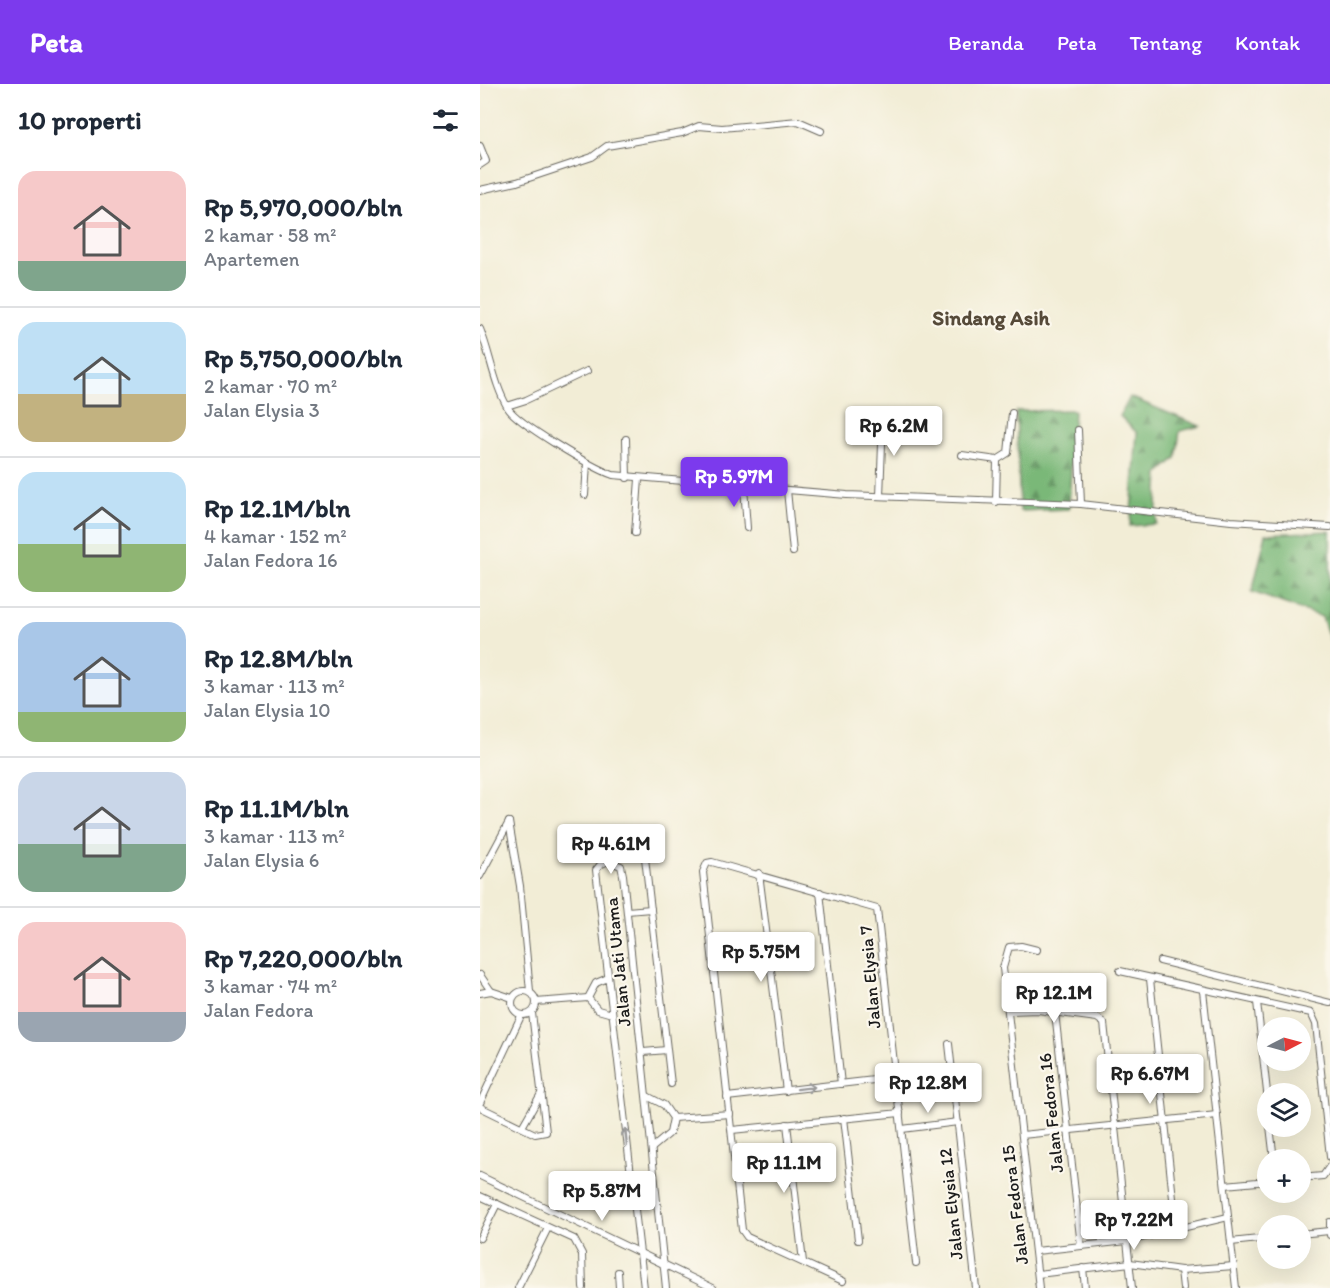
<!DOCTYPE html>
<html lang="id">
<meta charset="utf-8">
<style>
body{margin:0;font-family:Itim,sans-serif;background:#f6f6f7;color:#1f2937;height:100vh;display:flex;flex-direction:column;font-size:22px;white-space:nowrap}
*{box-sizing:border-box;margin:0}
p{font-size:20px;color:#747a83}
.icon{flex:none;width:33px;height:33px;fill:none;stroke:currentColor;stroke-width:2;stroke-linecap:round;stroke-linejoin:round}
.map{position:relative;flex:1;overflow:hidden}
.details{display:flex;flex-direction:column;background:#fff;width:480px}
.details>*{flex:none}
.needle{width:39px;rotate:84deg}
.buttons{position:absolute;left:777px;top:933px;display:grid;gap:12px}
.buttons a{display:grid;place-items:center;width:54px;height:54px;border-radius:50%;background:#fff;box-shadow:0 6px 24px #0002;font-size:30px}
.price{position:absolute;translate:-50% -51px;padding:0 14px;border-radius:6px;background:#fff;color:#222;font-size:20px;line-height:39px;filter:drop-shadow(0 2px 3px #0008)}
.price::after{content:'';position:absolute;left:50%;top:36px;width:18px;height:14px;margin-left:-9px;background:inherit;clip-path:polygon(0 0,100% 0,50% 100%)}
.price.active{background:#7c3aed;color:#fff}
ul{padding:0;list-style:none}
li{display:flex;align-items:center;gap:18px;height:150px;padding:0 18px}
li+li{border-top:2px solid #e0e1e3}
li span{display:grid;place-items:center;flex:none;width:168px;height:120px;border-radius:18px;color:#555}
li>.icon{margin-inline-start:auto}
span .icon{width:72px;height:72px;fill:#fffc;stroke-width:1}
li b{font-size:26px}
h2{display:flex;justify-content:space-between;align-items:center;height:72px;padding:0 18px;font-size:26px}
header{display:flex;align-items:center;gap:36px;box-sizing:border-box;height:84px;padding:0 30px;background:#7c3aed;color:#fff}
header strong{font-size:28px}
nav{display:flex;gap:33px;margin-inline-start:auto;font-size:21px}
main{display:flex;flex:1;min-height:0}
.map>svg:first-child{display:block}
.forest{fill:url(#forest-firs);stroke:#4b6a4a;stroke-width:1.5}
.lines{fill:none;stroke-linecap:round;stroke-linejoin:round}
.street-casing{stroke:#67655d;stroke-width:8}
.street{stroke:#fff;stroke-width:6}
.oneway{stroke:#999}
.labels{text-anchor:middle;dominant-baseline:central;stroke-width:4.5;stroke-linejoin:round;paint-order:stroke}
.street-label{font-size:18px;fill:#1c1c1c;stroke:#fbf7ec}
.quarter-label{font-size:21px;font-weight:bold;fill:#564a39;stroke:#fbf7ec}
</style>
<header>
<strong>Peta</strong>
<nav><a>Beranda</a><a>Peta</a><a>Tentang</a><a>Kontak</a></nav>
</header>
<main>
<section class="details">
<h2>10 properti<svg class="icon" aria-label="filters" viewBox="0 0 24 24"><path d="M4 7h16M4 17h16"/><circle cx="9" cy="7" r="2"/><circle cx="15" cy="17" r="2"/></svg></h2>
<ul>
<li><span style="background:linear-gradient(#f6c9c9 75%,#7fa58c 0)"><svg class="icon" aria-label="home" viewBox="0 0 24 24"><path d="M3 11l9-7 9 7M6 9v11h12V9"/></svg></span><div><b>Rp 5,970,000/bln</b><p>2 kamar · 58 m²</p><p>Apartemen</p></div></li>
<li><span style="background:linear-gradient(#bfe0f5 60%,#c2b280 0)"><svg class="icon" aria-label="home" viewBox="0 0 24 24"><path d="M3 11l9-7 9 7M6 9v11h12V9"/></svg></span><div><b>Rp 5,750,000/bln</b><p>2 kamar · 70 m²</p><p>Jalan Elysia 3</p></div></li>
<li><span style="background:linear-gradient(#bfe0f5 60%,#8fb573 0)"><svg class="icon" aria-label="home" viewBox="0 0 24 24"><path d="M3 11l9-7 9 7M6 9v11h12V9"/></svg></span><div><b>Rp 12.1M/bln</b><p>4 kamar · 152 m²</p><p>Jalan Fedora 16</p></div></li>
<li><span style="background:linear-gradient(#a9c7e8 75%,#8fb573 0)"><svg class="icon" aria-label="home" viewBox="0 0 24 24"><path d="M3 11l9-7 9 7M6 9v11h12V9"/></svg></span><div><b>Rp 12.8M/bln</b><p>3 kamar · 113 m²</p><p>Jalan Elysia 10</p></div></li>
<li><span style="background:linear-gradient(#c9d6e8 60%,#7fa58c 0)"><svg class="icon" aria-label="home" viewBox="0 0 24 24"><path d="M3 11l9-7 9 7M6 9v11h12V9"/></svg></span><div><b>Rp 11.1M/bln</b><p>3 kamar · 113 m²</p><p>Jalan Elysia 6</p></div></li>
<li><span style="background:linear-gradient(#f6c9c9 75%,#9aa5b1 0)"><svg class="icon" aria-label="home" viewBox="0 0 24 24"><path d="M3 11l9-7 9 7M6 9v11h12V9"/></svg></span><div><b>Rp 7,220,000/bln</b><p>3 kamar · 74 m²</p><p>Jalan Fedora</p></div></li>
</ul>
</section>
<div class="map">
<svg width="850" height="1204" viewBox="0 0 850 1204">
<defs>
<pattern id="forest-firs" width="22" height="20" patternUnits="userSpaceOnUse" patternTransform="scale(1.5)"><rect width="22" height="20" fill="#7ab878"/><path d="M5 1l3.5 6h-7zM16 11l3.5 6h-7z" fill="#639562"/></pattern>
</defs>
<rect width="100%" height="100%" fill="#fbf7ec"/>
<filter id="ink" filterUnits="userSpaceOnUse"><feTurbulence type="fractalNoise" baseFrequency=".0167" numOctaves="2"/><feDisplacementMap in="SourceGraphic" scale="12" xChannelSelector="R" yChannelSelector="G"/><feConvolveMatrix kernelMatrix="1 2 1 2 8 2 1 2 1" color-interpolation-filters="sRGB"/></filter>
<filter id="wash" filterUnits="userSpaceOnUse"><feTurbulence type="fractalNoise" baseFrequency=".008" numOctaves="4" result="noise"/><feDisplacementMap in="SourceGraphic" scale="24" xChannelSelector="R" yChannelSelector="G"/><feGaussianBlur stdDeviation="1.35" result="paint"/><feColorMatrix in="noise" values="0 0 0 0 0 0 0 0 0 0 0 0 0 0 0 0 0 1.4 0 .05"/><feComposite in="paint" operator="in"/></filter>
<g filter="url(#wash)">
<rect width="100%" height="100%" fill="#f2edd6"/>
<g class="forest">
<path d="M650,313L720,342L700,347L696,374L679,389L676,440L650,442L657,349L640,332Z"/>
<path d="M594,326L589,425L540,427L536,327Z"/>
<path d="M850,447V556L842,533L772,508L786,450Z"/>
</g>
</g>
<g filter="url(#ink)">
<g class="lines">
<g class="street-casing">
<g id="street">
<path d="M0,62L6,77L0,81"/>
<path d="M0,106L37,98L112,73L127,62L202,49L219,42L242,44L318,37L341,47"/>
<path d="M0,245C10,269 14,301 28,324C37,339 113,384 133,391L367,411L601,420L751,437L850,443"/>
<path d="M27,322L46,316L107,287"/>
<path d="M598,346L601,420"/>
<path d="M146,355L147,394"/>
<path d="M482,371L517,376"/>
<path d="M264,403L267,444"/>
<path d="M307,406L313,468"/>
<path d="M105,411L107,379"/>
<path d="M400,412L403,334"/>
<path d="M516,418L517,376L528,369L532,329"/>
<path d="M155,449L159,395"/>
<path d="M29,738L40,802L50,907"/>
<path d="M165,774L191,1000"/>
<path d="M279,789L306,1007"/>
<path d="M0,792L29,738"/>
<path d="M340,808L361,1000"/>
<path d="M147,827L171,825"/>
<path d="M557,866L541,862L529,863L523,884L559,1204"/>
<path d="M680,877L850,919"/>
<path d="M640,887L831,929L836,940L850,1073"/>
<path d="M0,891L11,907"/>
<path d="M670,895L696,1143"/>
<circle cx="44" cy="919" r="12"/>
<path d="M723,907L756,1204"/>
<path d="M0,909L11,907L32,914"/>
<path d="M527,909L549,914"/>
<path d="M108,914L118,926L132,930"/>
<path d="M108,914L116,899L128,894"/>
<path d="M56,918L108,914"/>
<path d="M777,918L788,1017"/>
<path d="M529,927L558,926L617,934L624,939L652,1204"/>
<path d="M575,928L601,1162"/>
<path d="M469,960L496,1204"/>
<path d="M163,968L187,966"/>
<path d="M167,1012L184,1021L193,1034L190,1049L172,1064"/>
<path d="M247,1013L472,987"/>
<path d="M0,1019L41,932"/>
<path d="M0,1023L55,1050L66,1048L52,929"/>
<path d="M193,1034L250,1030"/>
<path d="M364,1034L378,1156"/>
<path d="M307,1040L323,1178"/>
<path d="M790,1042L794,1076"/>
<path d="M42,1043L62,1008"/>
<path d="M422,1045L478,1038"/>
<path d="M252,1046L420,1029"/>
<path d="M542,1051L737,1031"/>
<path d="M0,1092L233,1204"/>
<path d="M820,1094L843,1092L850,1082"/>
<path d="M745,1101L788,1097"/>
<path d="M0,1112L94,1155L102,1170L103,1204"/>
<path d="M850,1138V1151"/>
<path d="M820,1150L849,1147"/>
<path d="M0,1154L17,1120"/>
<path d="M751,1158L788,1154"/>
<path d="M556,1167L647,1157L748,1133"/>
<path d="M603,1184L605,1204"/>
<path d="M701,1186L703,1204"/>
<path d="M138,1188L139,1204"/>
<path d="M558,1190L650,1179L701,1186L754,1182"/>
<path d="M363,1197L267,1153L262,1146L223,788L227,779L232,778L397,825L436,1179"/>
<path d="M38,1204L68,1144"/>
<path d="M164,1204L116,786L120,781L128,777L141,782L143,791L186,1204"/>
</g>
</g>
<use href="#street" class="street"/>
</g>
<defs><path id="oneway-shaft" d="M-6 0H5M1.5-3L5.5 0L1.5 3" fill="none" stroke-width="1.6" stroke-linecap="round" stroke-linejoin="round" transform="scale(1.5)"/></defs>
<g class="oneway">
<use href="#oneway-shaft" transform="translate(326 1004) rotate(-7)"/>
<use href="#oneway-shaft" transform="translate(146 1053) rotate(-96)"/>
</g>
</g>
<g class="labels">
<g class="street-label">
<text transform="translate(138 878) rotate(-96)">Jalan Jati Utama</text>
<text transform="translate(390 893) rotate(-95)">Jalan Elysia 7</text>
<text transform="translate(571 1029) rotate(-96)">Jalan Fedora 16</text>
<text transform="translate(471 1120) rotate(-96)">Jalan Elysia 12</text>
<text transform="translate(535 1121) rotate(-97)">Jalan Fedora 15</text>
</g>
<g class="quarter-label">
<text x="511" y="233">Sindang Asih</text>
</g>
</g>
</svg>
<div class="buttons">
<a><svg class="needle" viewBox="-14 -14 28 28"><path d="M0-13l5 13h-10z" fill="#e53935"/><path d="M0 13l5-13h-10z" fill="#747a83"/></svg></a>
<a><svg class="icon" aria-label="layers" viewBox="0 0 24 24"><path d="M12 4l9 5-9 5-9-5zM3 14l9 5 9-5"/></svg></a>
<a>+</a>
<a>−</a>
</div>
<b class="price" style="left:414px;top:373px">Rp 6.2M</b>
<b class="price active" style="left:254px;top:424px">Rp 5.97M</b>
<b class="price" style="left:131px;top:791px">Rp 4.61M</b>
<b class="price" style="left:281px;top:899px">Rp 5.75M</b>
<b class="price" style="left:574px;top:940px">Rp 12.1M</b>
<b class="price" style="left:670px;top:1021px">Rp 6.67M</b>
<b class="price" style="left:448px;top:1030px">Rp 12.8M</b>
<b class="price" style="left:304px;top:1110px">Rp 11.1M</b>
<b class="price" style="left:122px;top:1138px">Rp 5.87M</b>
<b class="price" style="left:654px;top:1167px">Rp 7.22M</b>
</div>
</main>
